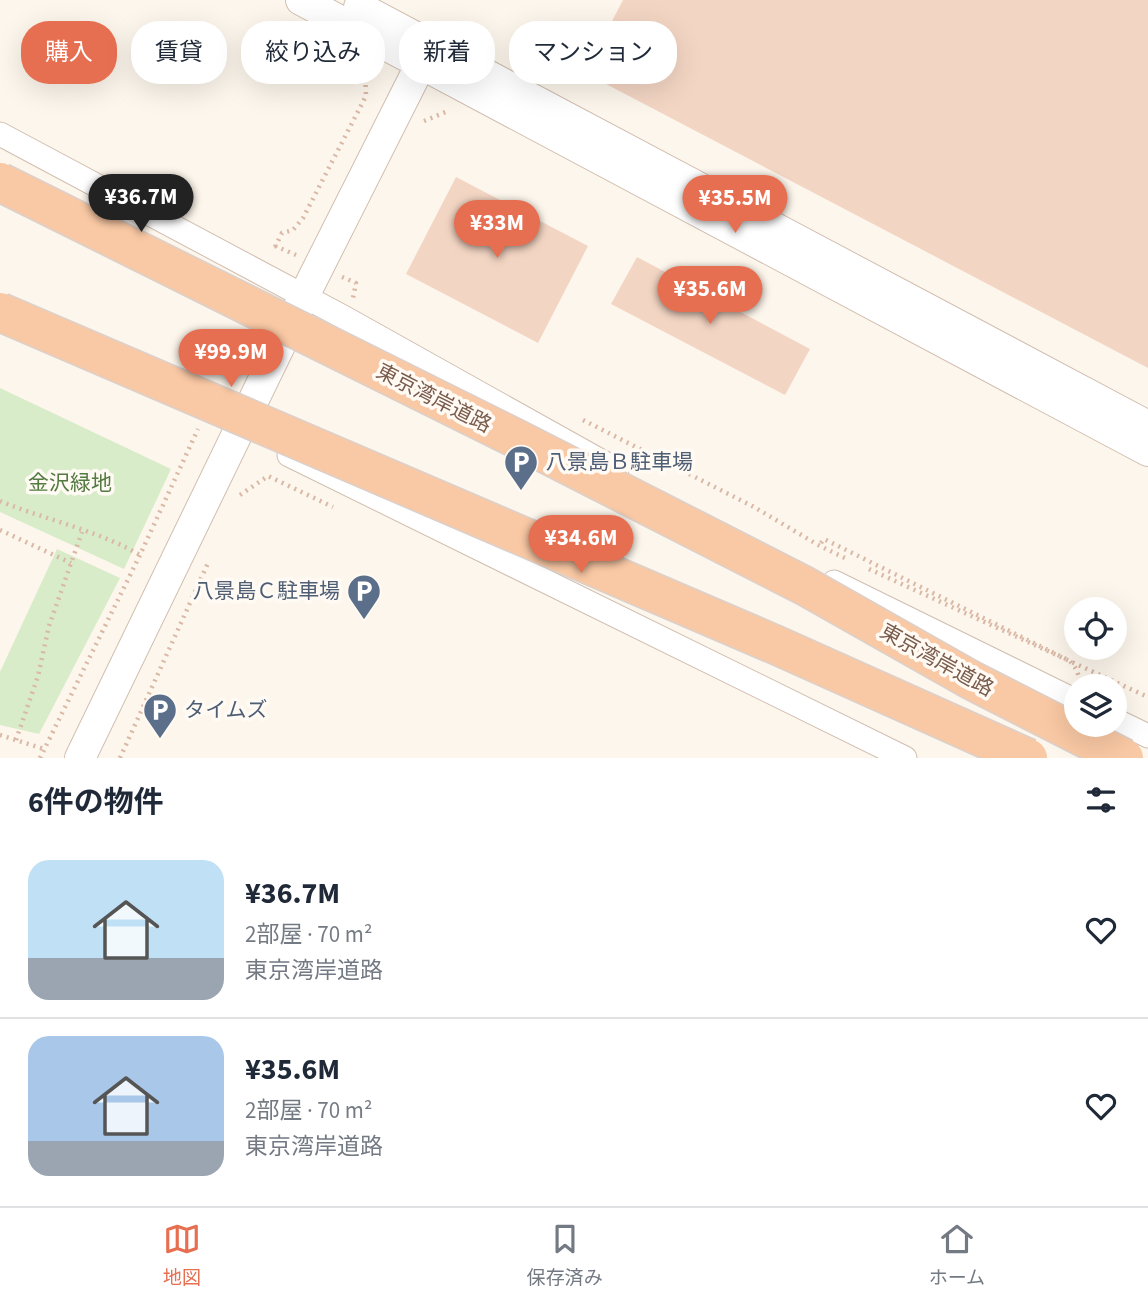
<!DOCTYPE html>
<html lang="ja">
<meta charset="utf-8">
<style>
body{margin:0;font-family:"Source Sans 3","Noto Sans JP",sans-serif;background:#f6f6f7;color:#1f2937;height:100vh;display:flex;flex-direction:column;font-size:26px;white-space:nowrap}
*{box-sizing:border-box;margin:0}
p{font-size:23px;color:#747a83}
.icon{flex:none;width:38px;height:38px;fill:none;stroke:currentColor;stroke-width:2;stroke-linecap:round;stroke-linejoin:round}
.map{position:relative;height:758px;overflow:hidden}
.details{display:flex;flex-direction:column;background:#fff;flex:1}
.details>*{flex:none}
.top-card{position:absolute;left:21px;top:21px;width:700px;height:63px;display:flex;gap:14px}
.tools{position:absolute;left:1064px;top:597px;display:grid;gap:14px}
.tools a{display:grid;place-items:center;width:63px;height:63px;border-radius:50%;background:#fff;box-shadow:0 7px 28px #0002;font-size:35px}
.price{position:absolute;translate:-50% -60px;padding:0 16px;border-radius:24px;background:#e76f51;color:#fff;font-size:23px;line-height:46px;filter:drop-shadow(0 2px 4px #0008)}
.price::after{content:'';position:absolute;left:50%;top:42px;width:21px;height:16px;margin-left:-10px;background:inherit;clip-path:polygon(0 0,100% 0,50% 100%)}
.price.current{background:#222;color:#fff}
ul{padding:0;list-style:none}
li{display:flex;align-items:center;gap:21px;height:175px;padding:0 28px}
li+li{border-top:2px solid #e0e1e3}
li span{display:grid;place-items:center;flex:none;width:196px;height:140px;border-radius:21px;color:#555}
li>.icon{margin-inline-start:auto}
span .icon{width:84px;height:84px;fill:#fffc;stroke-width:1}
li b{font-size:30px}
h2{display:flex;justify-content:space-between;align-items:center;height:84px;padding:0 28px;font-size:30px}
.chip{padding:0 24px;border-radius:28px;background:#fff;box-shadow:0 7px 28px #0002;font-size:24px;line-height:63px}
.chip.current{background:#e76f51;color:#fff}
.menu{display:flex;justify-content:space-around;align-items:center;height:98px;border-top:2px solid #e0e1e3;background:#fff;font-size:19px;color:#747a83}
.menu a{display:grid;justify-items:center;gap:4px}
.menu .current{color:#e76f51}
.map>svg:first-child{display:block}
.green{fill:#d8ecc9}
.building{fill:#f3d5c3}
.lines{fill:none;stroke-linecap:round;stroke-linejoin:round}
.minor-casing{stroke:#d1beb0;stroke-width:25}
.tertiary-casing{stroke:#d1beb0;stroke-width:32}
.path{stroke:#d9b8a5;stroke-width:4.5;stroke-dasharray:2 5;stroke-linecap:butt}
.minor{stroke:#fff;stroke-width:23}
.tertiary{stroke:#fff;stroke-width:30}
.trunk-bridge-casing{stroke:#dad1cd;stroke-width:41;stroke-linecap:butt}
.path-bridge{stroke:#d9b8a5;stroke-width:4.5;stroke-dasharray:2 5;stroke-linecap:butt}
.trunk-bridge{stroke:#f9c8a4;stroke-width:38}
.labels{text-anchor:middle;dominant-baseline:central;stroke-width:7;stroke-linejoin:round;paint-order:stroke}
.street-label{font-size:21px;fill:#7a5c4d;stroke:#fffaf3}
.service-label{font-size:21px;fill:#4e5e75;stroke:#fffaf3;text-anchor:start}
.park-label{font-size:21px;fill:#537a41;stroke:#fffaf3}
</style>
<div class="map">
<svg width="1148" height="758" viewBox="0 0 1148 758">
<rect width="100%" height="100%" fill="#fdf6ec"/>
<g class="green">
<path d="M0,388L171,469L124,569L0,512Z"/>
<path d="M57,549L120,578L39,734L0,725V672Z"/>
</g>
<g class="building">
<path d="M623,0H1148V368L585,73Z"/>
<path d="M456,177L588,246L538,343L406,274Z"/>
<path d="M637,257L810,349L785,395L611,304Z"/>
</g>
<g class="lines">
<g class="minor-casing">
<g id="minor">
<path d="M0,134L345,318L617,470"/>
<path d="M289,455L905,758"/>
<path d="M834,582L1076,701"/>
<path d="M1115,720L1148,736"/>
</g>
</g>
<g class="tertiary-casing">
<g id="tertiary">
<path d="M301,0L1148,451"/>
<path d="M359,7L1148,426"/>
<path d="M80,758L304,296L429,48"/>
</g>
</g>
<g class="path">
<path d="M424,121L448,111"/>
<path d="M275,246L296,255"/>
<path d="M275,247L282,233L293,230L303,218L366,96L365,71L359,63"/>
<path d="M342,277L356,283L353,298"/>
<path d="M224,374L241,337"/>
<path d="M583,420L754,507L820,546L845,558"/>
<path d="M240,495L268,476L333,507"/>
<path d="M0,501C46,520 97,530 140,555"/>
<path d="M0,530L71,563"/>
<path d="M869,569L1148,697"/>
<path d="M0,735L44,749"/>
<path d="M16,740L38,676L49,626L82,532"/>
<path d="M40,758L140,555L198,429"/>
<path d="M120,758L208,563"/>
</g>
<use href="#minor" class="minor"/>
<use href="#tertiary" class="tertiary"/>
<g class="trunk-bridge-casing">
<g id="trunk-bridge">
<path d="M0,182L517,439L805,586L971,680L1124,758"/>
<path d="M0,312L776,645L1028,758"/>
</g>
</g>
<path class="path-bridge" d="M821,543L824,539L1070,661L1077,670L1081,686"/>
<use href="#trunk-bridge" class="trunk-bridge"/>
</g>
<defs>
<g id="parking-pin" transform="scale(1.75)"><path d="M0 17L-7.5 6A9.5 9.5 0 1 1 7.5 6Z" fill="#5c6f8a" stroke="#fffaf3"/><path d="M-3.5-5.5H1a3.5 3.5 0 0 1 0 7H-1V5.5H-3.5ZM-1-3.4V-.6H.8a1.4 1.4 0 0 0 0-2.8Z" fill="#fff"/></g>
</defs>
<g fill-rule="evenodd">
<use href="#parking-pin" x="521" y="462"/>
<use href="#parking-pin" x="364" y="591"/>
<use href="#parking-pin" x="160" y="710"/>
</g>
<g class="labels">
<g class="street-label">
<text transform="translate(434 398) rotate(27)">東京湾岸道路</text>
<text transform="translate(937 660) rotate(29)">東京湾岸道路</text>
</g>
<g class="service-label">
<text x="546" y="462">八景島Ｂ駐車場</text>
<text x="340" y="591" text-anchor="end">八景島Ｃ駐車場</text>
<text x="184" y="710">タイムズ</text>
</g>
<g class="park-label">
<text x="70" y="483">金沢緑地</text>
</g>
</g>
</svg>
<div class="tools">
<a><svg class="icon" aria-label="locate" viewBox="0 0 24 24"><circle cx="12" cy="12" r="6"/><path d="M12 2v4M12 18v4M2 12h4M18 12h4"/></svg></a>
<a><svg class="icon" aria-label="layers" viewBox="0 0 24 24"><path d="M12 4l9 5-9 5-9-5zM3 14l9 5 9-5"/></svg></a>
</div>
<b class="price current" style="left:141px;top:234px">¥36.7M</b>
<b class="price" style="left:735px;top:235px">¥35.5M</b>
<b class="price" style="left:497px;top:260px">¥33M</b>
<b class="price" style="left:710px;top:326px">¥35.6M</b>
<b class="price" style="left:231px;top:389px">¥99.9M</b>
<b class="price" style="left:581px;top:575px">¥34.6M</b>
<div class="top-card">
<a class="chip current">購入</a>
<a class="chip">賃貸</a>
<a class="chip">絞り込み</a>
<a class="chip">新着</a>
<a class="chip">マンション</a>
</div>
</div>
<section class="details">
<h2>6件の物件<svg class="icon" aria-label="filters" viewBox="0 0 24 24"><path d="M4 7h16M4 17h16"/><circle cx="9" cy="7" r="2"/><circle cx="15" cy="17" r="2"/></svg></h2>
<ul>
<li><span style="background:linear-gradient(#bfe0f5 70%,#9aa5b1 0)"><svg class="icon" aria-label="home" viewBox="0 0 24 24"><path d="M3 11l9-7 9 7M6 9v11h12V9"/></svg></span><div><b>¥36.7M</b><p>2部屋 · 70 m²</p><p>東京湾岸道路</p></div><svg class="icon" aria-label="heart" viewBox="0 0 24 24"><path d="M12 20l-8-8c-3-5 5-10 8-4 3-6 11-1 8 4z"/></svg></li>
<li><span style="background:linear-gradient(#a9c7e8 75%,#9aa5b1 0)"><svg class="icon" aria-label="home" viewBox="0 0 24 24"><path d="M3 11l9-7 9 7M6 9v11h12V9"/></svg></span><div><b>¥35.6M</b><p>2部屋 · 70 m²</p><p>東京湾岸道路</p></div><svg class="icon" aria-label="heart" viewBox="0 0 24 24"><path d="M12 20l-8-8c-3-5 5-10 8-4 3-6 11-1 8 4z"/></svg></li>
</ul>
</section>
<nav class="menu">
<a class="current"><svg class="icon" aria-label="map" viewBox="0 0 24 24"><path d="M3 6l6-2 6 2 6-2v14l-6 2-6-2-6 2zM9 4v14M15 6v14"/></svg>地図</a>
<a><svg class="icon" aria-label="saved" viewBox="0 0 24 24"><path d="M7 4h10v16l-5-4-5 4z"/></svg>保存済み</a>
<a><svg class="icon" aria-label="home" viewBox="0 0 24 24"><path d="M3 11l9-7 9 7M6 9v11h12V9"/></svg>ホーム</a>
</nav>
